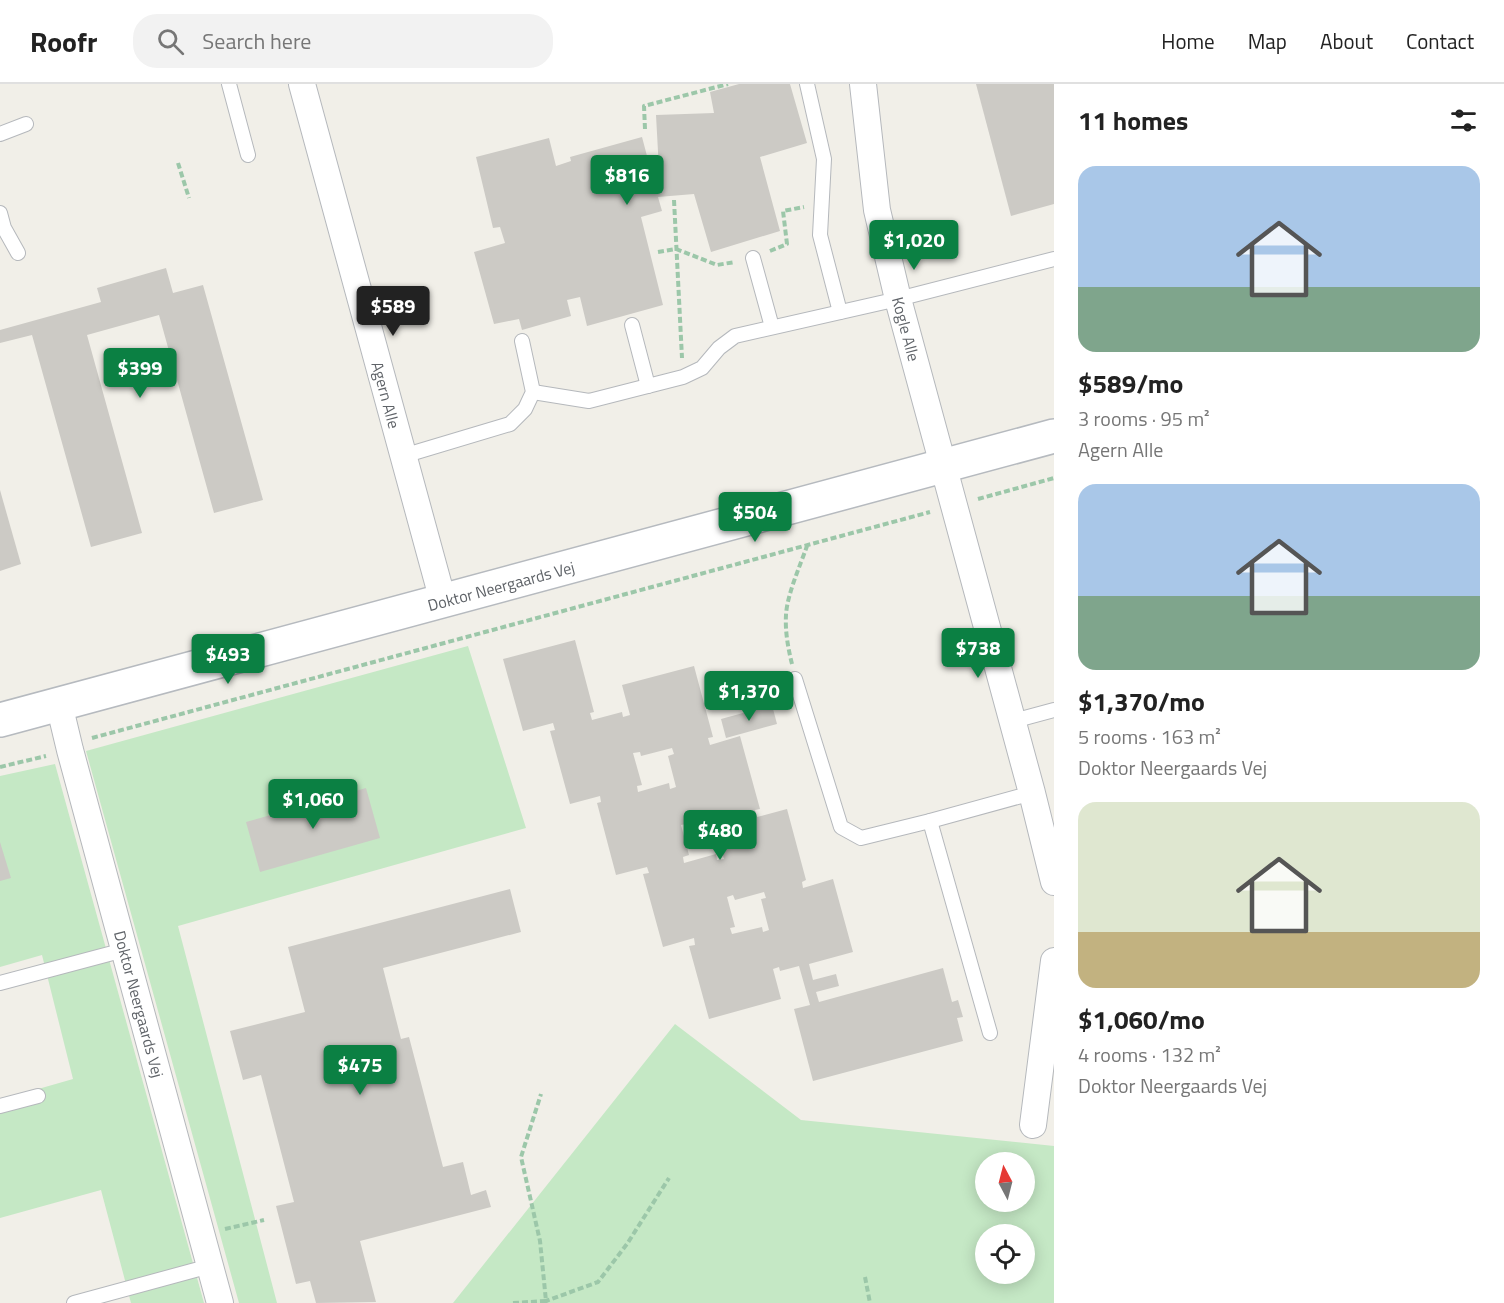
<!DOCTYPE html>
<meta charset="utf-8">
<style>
body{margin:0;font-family:"Titillium Web",sans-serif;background:#f2f2f2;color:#222;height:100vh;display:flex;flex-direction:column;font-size:22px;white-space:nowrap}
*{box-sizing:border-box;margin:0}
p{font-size:20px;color:#767676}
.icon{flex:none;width:33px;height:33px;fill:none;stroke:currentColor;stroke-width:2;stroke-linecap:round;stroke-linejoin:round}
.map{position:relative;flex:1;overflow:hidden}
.drawer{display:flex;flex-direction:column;background:#fff;width:450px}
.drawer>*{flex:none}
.needle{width:39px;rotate:353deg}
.tools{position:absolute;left:975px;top:1068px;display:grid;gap:12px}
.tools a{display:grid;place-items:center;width:60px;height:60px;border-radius:50%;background:#fff;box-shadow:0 3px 15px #0003;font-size:30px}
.price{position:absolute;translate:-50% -51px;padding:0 14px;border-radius:6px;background:#0b8043;color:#fff;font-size:20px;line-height:39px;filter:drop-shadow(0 2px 3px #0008)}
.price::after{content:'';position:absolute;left:50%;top:36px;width:18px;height:14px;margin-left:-9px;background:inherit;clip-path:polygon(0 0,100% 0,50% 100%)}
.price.on{background:#222;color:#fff}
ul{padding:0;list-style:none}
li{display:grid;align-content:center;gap:12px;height:318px;padding:0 24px}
li span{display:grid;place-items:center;height:186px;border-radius:18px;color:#555}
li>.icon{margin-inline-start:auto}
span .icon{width:108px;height:108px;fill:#fffc;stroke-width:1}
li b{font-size:26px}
h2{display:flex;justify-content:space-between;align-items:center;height:72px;padding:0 24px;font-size:26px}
header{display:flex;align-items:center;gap:36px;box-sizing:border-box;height:84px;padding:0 30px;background:#fff;border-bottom:2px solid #e0e0e0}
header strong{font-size:28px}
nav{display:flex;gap:33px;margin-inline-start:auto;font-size:21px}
.search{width:420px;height:54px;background:#f2f2f2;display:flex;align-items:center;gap:15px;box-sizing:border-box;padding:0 21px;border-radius:24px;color:#767676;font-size:22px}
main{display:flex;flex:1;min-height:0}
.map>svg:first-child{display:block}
.green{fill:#c5e8c5;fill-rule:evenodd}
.building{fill:#cccac5;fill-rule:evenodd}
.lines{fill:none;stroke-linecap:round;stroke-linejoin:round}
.lane-casing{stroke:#b5b8bc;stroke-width:16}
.street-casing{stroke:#b5b8bc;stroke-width:28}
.secondary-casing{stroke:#b6babf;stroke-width:36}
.path{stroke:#9cc7a9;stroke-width:4;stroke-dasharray:6 3;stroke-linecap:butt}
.lane{stroke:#fff;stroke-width:14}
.street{stroke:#fff;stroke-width:26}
.secondary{stroke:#fff;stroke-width:33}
.labels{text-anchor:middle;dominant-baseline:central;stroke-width:4.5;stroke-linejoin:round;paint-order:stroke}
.street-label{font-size:16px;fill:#5f6368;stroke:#fff}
</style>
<header>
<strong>Roofr</strong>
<div class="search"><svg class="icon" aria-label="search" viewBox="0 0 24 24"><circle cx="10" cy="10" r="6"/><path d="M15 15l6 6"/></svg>Search here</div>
<nav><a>Home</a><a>Map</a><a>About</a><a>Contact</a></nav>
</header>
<main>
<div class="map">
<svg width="1054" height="1219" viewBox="0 0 1054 1219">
<rect width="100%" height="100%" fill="#f1efe8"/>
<g class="green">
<path d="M468,562L526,744L178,842L277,1219H239L86,667Z"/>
<path d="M55,680L204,1219H131L101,1106L0,1134V1016L73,995L42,871L0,883V692Z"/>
<path d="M675,940L801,1036L1054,1062V1219H453ZM1024,1078V1118H986V1078ZM1024,1150V1190H986V1150Z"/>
</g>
<g class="building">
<path d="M739,0H790L807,59L760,73L780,147L711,168L694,110L658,113L662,127L641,133L663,221L587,242L580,213L567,216L571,232L522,246L519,235L494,240L474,168L505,159L500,143L493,144L476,73L549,54L556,82L571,77L570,73L642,53L651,87L659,86L656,31L714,29L710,8Z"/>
<path d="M976,0H1054V120L1011,132Z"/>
<path d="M166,184L173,209L203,201L263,416L214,429L159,231L87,251L142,449L91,463L32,251L0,259V246L101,218L97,204Z"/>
<path d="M0,406L21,480L0,487Z"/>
<path d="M575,556L594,628L590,629L592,636L622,628L623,633L630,631L622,601L694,582L713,653L708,654L710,661L740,652L760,725L755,726L757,733L787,725L806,796L802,798L803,804L833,795L853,868L809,880L813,896L836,890L839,902L816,908L819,918L943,884L952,918L958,916L963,933L957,934L963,957L813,997L794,925L810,921L799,882L780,887L779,883L773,885L781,915L709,935L689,862L695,861L694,854L663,863L643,790L649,789L647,783L616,791L597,719L601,718L600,712L570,720L550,647L555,646L553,639L523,647L503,575ZM672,664L674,670L668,672L676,703L670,705L669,699L638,708L637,702L642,701L633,669L640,668L641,672ZM718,736L720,743L715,744L724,775L717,776L716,770L684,779L683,773L689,771L681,741L686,740L687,745ZM764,808L766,814L761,815L769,846L763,848L762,843L732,850L730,844L735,843L727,813L733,811L735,816Z"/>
<path d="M772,621L777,640L726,654L721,635Z"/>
<path d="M366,704L380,754L260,788L246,738Z"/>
<path d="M0,758L11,794L0,797Z"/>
<path d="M510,805L521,848L383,884L401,955L409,953L443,1083L463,1078L471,1111L486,1106L491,1123L360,1157L376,1218L316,1219L310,1197L296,1200L276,1122L294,1118L261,991L243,996L230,947L305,928L288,863Z"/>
</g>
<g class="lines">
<g class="lane-casing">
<g id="lane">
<path d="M229,0L248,71"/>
<path d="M807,0L824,75L820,151L840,228"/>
<path d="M0,50L26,40"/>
<path d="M0,129L4,144L18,169"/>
<path d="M753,174L772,243"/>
<path d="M632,241L648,302"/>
<path d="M533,308L589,317L683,293L702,284L719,264L735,252L898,215L1054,175"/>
<path d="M403,372L510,340L525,325L533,308L522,257"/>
<path d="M795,595L841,743L861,754L930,737L1032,709"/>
<path d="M1013,637L1054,626"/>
<path d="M930,737L990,949"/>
<path d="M0,899L124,866"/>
<path d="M0,1022L38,1012"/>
<path d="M74,1219L210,1182"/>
</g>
</g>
<g class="street-casing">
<g id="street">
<path d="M302,0L443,517"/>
<path d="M863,0L877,126L898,215L1032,709L1054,798"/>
<path d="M59,620L70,666L220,1219"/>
<path d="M1033,1041L1054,877"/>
</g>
</g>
<g class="secondary-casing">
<path id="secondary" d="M0,636L1054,352"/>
</g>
<g class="path">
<path d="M645,45L644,22L728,0"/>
<path d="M178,79L189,114"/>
<path d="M674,116L682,274"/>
<path d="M770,167L787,160L783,127L804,123"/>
<path d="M658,168L676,165L717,181L735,178"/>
<path d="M978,415L1054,394"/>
<path d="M792,580C788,564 785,547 786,531C787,511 800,482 807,462"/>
<path d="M92,654L930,428"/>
<path d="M0,683L46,672"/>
<path d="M225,1145L264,1136"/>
<path d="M865,1193L870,1219"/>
<path d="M513,1219L546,1217L540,1157L521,1073L541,1010"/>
<path d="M547,1219L546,1217L598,1198L627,1160L669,1094"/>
</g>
<use href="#lane" class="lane"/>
<use href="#street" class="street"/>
<use href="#secondary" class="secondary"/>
</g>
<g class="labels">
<g class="street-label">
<text transform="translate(906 245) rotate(75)">Kogle Alle</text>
<text transform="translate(386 311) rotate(75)">Agern Alle</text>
<text transform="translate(501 502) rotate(-15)">Doktor Neergaards Vej</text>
<text transform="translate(139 920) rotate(75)">Doktor Neergaards Vej</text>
</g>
</g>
</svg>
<div class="tools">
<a><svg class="needle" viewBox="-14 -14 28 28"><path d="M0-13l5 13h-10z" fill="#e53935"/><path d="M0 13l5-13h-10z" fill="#767676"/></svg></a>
<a><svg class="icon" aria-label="locate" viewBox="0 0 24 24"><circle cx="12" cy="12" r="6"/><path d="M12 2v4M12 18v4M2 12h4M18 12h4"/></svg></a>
</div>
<b class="price" style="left:627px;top:122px">$816</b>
<b class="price" style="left:914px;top:187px">$1,020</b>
<b class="price on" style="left:393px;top:253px">$589</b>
<b class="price" style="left:140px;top:315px">$399</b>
<b class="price" style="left:755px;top:459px">$504</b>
<b class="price" style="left:978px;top:595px">$738</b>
<b class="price" style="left:228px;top:601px">$493</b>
<b class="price" style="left:749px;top:638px">$1,370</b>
<b class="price" style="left:313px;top:746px">$1,060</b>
<b class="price" style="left:720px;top:777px">$480</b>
<b class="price" style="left:360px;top:1012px">$475</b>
</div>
<section class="drawer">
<h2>11 homes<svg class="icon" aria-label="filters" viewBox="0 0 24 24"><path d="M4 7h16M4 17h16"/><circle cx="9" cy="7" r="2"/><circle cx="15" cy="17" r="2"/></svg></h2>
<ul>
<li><span style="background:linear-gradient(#a9c7e8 65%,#7fa58c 0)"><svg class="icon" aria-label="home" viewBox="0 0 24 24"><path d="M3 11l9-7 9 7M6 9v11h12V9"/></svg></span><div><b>$589/mo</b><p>3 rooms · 95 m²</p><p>Agern Alle</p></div></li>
<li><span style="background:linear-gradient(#a9c7e8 60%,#7fa58c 0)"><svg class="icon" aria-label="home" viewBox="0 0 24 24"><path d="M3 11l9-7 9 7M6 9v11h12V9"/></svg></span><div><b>$1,370/mo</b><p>5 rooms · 163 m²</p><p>Doktor Neergaards Vej</p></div></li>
<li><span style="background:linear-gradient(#dfe7d0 70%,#c2b280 0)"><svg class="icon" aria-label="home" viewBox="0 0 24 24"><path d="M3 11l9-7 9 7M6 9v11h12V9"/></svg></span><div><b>$1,060/mo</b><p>4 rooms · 132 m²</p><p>Doktor Neergaards Vej</p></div></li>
</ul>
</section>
</main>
